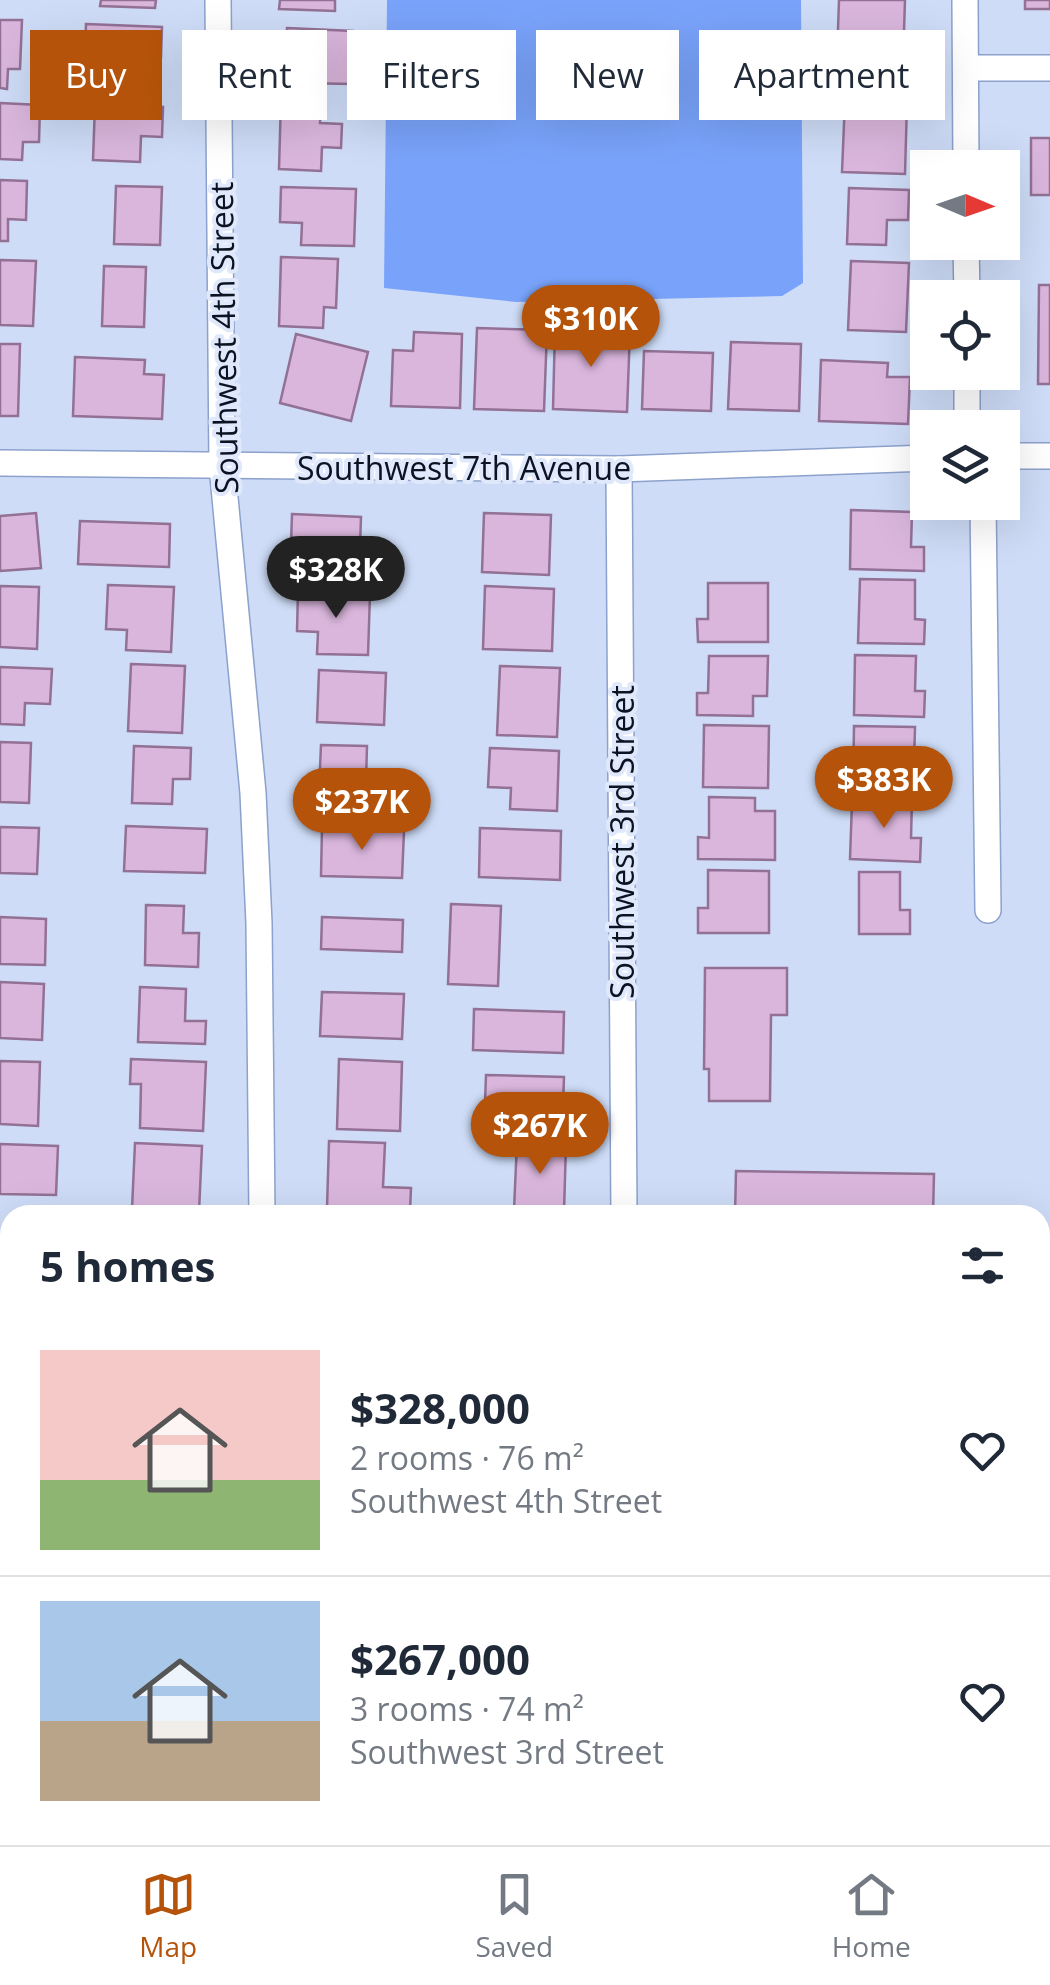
<!DOCTYPE html>
<meta charset="utf-8">
<style>
body{margin:0;font-family:"Open Sans",sans-serif;background:#f2f2f3;color:#1f2937;height:100vh;display:flex;flex-direction:column;font-size:38px;white-space:nowrap}
*{box-sizing:border-box;margin:0}
p{font-size:32px;color:#747a83}
.icon{flex:none;width:55px;height:55px;fill:none;stroke:currentColor;stroke-width:2;stroke-linecap:round;stroke-linejoin:round}
.map{position:relative;flex:1;overflow:hidden}
.drawer{position:absolute;left:0px;top:1205px;width:1050px;height:640px;display:flex;flex-direction:column;background:#fff;border-radius:30px 30px 0 0;box-shadow:0 10px 40px #0002}
.drawer>*{flex:none}
.banner{position:absolute;left:30px;top:30px;width:990px;height:90px;display:flex;gap:20px}
.needle{width:65px;rotate:92deg}
.tools{position:absolute;left:910px;top:150px;display:grid;gap:20px}
.tools a{display:grid;place-items:center;width:110px;height:110px;border-radius:0px;background:#fff;box-shadow:0 10px 40px #0002;font-size:50px}
.price{position:absolute;translate:-50% -85px;padding:0 22px;border-radius:35px;background:#b45309;color:#fff;font-size:32px;line-height:65px;filter:drop-shadow(0 2px 5px #0008)}
.price::after{content:'';position:absolute;left:50%;top:60px;width:30px;height:22px;margin-left:-15px;background:inherit;clip-path:polygon(0 0,100% 0,50% 100%)}
.price.on{background:#222;color:#fff}
ul{padding:0;list-style:none}
li{display:flex;align-items:center;gap:30px;height:250px;padding:0 40px}
li+li{border-top:2px solid #e0e1e3}
li span{display:grid;place-items:center;flex:none;width:280px;height:200px;border-radius:0px;color:#555}
li>.icon{margin-inline-start:auto}
span .icon{width:120px;height:120px;fill:#fffc;stroke-width:1}
li b{font-size:42px}
h2{display:flex;justify-content:space-between;align-items:center;height:120px;padding:0 40px;font-size:42px}
.tag{padding:0 35px;border-radius:0px;background:#fff;box-shadow:0 10px 40px #0002;font-size:35px;line-height:90px}
.tag.on{background:#b45309;color:#fff}
.tabs{display:flex;justify-content:space-around;align-items:center;height:140px;border-top:2px solid #e0e1e3;background:#fff;font-size:28px;color:#747a83}
.tabs a{display:grid;justify-items:center;gap:5px}
.tabs .on{color:#b45309}
.map>svg:first-child{display:block}
.water{fill:#79a3fa}
.building{fill:#dab6dd;stroke:#927195;stroke-width:2.5}
.lines{fill:none;stroke-linecap:round;stroke-linejoin:round}
.service-casing{stroke:#8ca1cb;stroke-width:15}
.minor-casing{stroke:#8ca1cb;stroke-width:28}
.service{stroke:#fff;stroke-width:12}
.minor{stroke:#fff;stroke-width:25}
.labels{text-anchor:middle;dominant-baseline:central;stroke-width:8;stroke-linejoin:round;paint-order:stroke}
.street-label{font-size:32px;fill:#0b1322;stroke:#e0e9fb}
</style>
<div class="map">
<svg width="1050" height="1845" viewBox="0 0 1050 1845">
<rect width="100%" height="100%" fill="#cedcf7"/>
<path class="water" d="M387,0H801L803,283L782,296L516,302L384,288Z"/>
<g class="building">
<path d="M101,0H156L155,8L100,6Z"/>
<path d="M280,0H335V11L279,9Z"/>
<path d="M839,0H905L903,62L837,59Z"/>
<rect x="1025" y="0" width="25" height="9"/>
<path d="M0,20H22L20,69H8L7,89L0,88Z"/>
<path d="M86,24L162,27L161,57L140,56L139,79L84,77Z"/>
<path d="M287,28L353,31L351,84L300,83L301,58L286,57Z"/>
<path d="M281,99L321,101L320,123L342,124L341,148L322,147L321,171L279,169Z"/>
<path d="M845,100L907,103L905,174L842,172Z"/>
<path d="M0,103L40,105L39,142H23L22,160L0,159Z"/>
<path d="M95,105L163,107L162,137L141,136L140,162L93,160Z"/>
<rect x="1031" y="138" width="19" height="57"/>
<path d="M0,180L27,181L26,220L8,219V241H0Z"/>
<path d="M116,186L162,187L160,245L114,244Z"/>
<path d="M281,187L356,189L354,246L301,245L302,223L280,222Z"/>
<path d="M849,188L909,190L908,220H887L886,245L847,244Z"/>
<path d="M281,257L338,259L336,308L324,307L323,328L279,326Z"/>
<path d="M0,260L36,261L33,326L0,325Z"/>
<path d="M851,261L909,263L906,332L848,330Z"/>
<path d="M104,266L146,267L144,327L102,326Z"/>
<path d="M1039,285H1050V384H1038Z"/>
<path d="M477,328L547,330L544,411L474,409Z"/>
<path d="M555,328L630,330L627,412L553,409Z"/>
<path d="M414,332L462,334L460,408L391,406L393,350L413,351Z"/>
<path d="M296,334L368,352L351,421L280,403Z"/>
<path d="M731,342L801,344L799,411L728,409Z"/>
<path d="M0,344H20L18,416H0Z"/>
<path d="M644,351L713,353L711,411L642,409Z"/>
<path d="M75,357L145,360L144,374L164,375L162,419L73,416Z"/>
<path d="M821,360L888,363L887,377H910L908,424L819,421Z"/>
<path d="M851,510L912,512L911,547H924V571L850,569Z"/>
<path d="M36,513L41,568L0,571V516Z"/>
<path d="M484,513L551,515L549,575L482,572Z"/>
<path d="M292,514L361,517L359,576L290,574Z"/>
<path d="M80,521L170,524L169,567L78,564Z"/>
<path d="M860,579L915,580V619L925,620L924,644L858,643Z"/>
<path d="M708,583H768V642H698L697,619H708Z"/>
<path d="M108,585L174,587L171,652L126,650L127,630L106,629Z"/>
<path d="M0,586L39,587L37,649L0,647Z"/>
<path d="M485,586L554,589L552,651L483,649Z"/>
<path d="M298,591L370,594L368,655L317,654L318,632L297,631Z"/>
<path d="M855,655L916,656L915,691H925L924,717L854,715Z"/>
<path d="M709,656H768L767,696H753V716L697,715V693H708Z"/>
<path d="M131,664L185,666L182,733L128,731Z"/>
<path d="M500,666L560,668L557,737L497,735Z"/>
<path d="M0,667L52,669L50,704L25,703L24,725L0,724Z"/>
<path d="M319,670L386,673L384,725L317,722Z"/>
<path d="M704,725L769,726L768,788L703,787Z"/>
<path d="M854,726L915,727L914,765H924V789L853,788Z"/>
<path d="M0,742L31,743L29,803L0,802Z"/>
<path d="M321,745L367,746L365,816L318,814Z"/>
<path d="M134,746L191,748L190,779H173L172,804L132,803Z"/>
<path d="M490,748L559,751L557,811L510,809L511,788L488,787Z"/>
<path d="M709,797L755,798V811H775V860L698,859V837L709,838Z"/>
<path d="M865,797L912,799L911,838H921L920,862L850,859L852,802H864Z"/>
<path d="M126,826L207,829L205,873L124,871Z"/>
<path d="M0,827L39,828L37,874L0,873Z"/>
<path d="M322,828L404,831L402,878L321,876Z"/>
<path d="M480,828L561,831L560,880L479,877Z"/>
<path d="M708,870L769,871V933H698V908H708Z"/>
<path d="M859,872H900V910H910V934H859Z"/>
<path d="M451,904L501,906L498,986L448,984Z"/>
<path d="M146,905L184,906L183,933H199L198,967L145,965Z"/>
<path d="M0,917L46,919L45,965L0,964Z"/>
<path d="M322,917L403,920L402,952L321,949Z"/>
<path d="M705,968H787V1015H771L770,1101H709V1069H704Z"/>
<path d="M0,982L44,984L42,1040L0,1038Z"/>
<path d="M140,987L186,989L185,1021H206L205,1044L138,1042Z"/>
<path d="M322,992L404,994L402,1039L320,1036Z"/>
<path d="M474,1009L564,1012L563,1053L473,1050Z"/>
<path d="M131,1059L206,1062L203,1131L140,1128L141,1084H130Z"/>
<path d="M339,1059L402,1062L400,1131L337,1129Z"/>
<path d="M0,1061L40,1062L38,1126L0,1124Z"/>
<path d="M486,1075L564,1077L562,1134L484,1131Z"/>
<path d="M329,1141L385,1143L383,1187L411,1188L410,1211L327,1208Z"/>
<path d="M517,1142L566,1144L564,1212L514,1210Z"/>
<path d="M135,1143L202,1146L199,1212L132,1209Z"/>
<path d="M0,1144L58,1146L56,1195L0,1194Z"/>
<path d="M736,1171L934,1174L933,1215H735Z"/>
<path d="M0,1320H10V1406H3V1382H0Z"/>
<path d="M1040,1478H1050V1530H1046L1045,1561H1040Z"/>
<path d="M5,1662H10V1709H4Z"/>
<path d="M1040,1668H1050V1738L1040,1737Z"/>
<path d="M10,1834L66,1836V1845H9Z"/>
<path d="M145,1835H218V1845H149V1839H145Z"/>
<path d="M329,1835H399L398,1839L329,1837Z"/>
<path d="M77,1841L131,1843V1845H76Z"/>
</g>
<g class="lines">
<g class="service-casing">
<path id="service" d="M1040,1250L1046,1267V1410"/>
</g>
<g class="minor-casing">
<g id="minor">
<path d="M218,0L222,466L253,793L259,923L262,1215"/>
<path d="M965,0L966,168"/>
<path d="M966,68H1050"/>
<path d="M966,242L967,298"/>
<path d="M967,372V412L972,428"/>
<path d="M1002,456H1050"/>
<path d="M0,463L619,469L928,458"/>
<path d="M619,469L624,1215"/>
<path d="M983,502L988,910"/>
<path d="M0,1255H10"/>
<path d="M1040,1410H1050"/>
<path d="M0,1598H10"/>
<path d="M265,1835V1845"/>
<path d="M671,1842H1050"/>
</g>
</g>
<use href="#service" class="service"/>
<use href="#minor" class="minor"/>
</g>
<g class="labels">
<g class="street-label">
<text transform="translate(223 338) rotate(-91)">Southwest 4th Street</text>
<text x="464" y="467">Southwest 7th Avenue</text>
<text transform="translate(621 842) rotate(-90)">Southwest 3rd Street</text>
</g>
</g>
</svg>
<div class="tools">
<a><svg class="needle" viewBox="-14 -14 28 28"><path d="M0-13l5 13h-10z" fill="#e53935"/><path d="M0 13l5-13h-10z" fill="#747a83"/></svg></a>
<a><svg class="icon" aria-label="locate" viewBox="0 0 24 24"><circle cx="12" cy="12" r="6"/><path d="M12 2v4M12 18v4M2 12h4M18 12h4"/></svg></a>
<a><svg class="icon" aria-label="layers" viewBox="0 0 24 24"><path d="M12 4l9 5-9 5-9-5zM3 14l9 5 9-5"/></svg></a>
</div>
<b class="price" style="left:591px;top:370px">$310K</b>
<b class="price on" style="left:336px;top:621px">$328K</b>
<b class="price" style="left:884px;top:831px">$383K</b>
<b class="price" style="left:362px;top:853px">$237K</b>
<b class="price" style="left:540px;top:1177px">$267K</b>
<div class="banner">
<a class="tag on">Buy</a>
<a class="tag">Rent</a>
<a class="tag">Filters</a>
<a class="tag">New</a>
<a class="tag">Apartment</a>
</div>
<section class="drawer">
<h2>5 homes<svg class="icon" aria-label="filters" viewBox="0 0 24 24"><path d="M4 7h16M4 17h16"/><circle cx="9" cy="7" r="2"/><circle cx="15" cy="17" r="2"/></svg></h2>
<ul>
<li><span style="background:linear-gradient(#f6c9c9 65%,#8fb573 0)"><svg class="icon" aria-label="home" viewBox="0 0 24 24"><path d="M3 11l9-7 9 7M6 9v11h12V9"/></svg></span><div><b>$328,000</b><p>2 rooms · 76 m²</p><p>Southwest 4th Street</p></div><svg class="icon" aria-label="heart" viewBox="0 0 24 24"><path d="M12 20l-8-8c-3-5 5-10 8-4 3-6 11-1 8 4z"/></svg></li>
<li><span style="background:linear-gradient(#a9c7e8 60%,#b9a48a 0)"><svg class="icon" aria-label="home" viewBox="0 0 24 24"><path d="M3 11l9-7 9 7M6 9v11h12V9"/></svg></span><div><b>$267,000</b><p>3 rooms · 74 m²</p><p>Southwest 3rd Street</p></div><svg class="icon" aria-label="heart" viewBox="0 0 24 24"><path d="M12 20l-8-8c-3-5 5-10 8-4 3-6 11-1 8 4z"/></svg></li>
</ul>
</section>
</div>
<nav class="tabs">
<a class="on"><svg class="icon" aria-label="map" viewBox="0 0 24 24"><path d="M3 6l6-2 6 2 6-2v14l-6 2-6-2-6 2zM9 4v14M15 6v14"/></svg>Map</a>
<a><svg class="icon" aria-label="saved" viewBox="0 0 24 24"><path d="M7 4h10v16l-5-4-5 4z"/></svg>Saved</a>
<a><svg class="icon" aria-label="home" viewBox="0 0 24 24"><path d="M3 11l9-7 9 7M6 9v11h12V9"/></svg>Home</a>
</nav>
